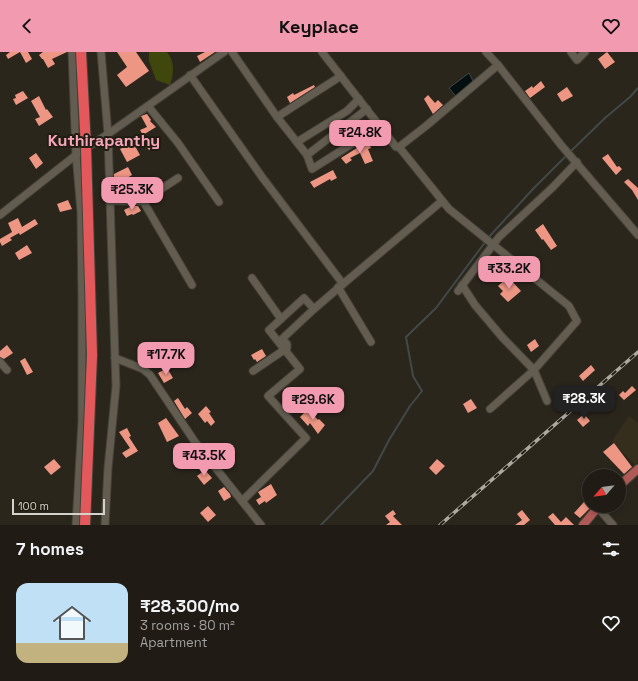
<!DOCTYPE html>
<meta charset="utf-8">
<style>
body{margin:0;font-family:"Space Grotesk",sans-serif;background:#28251e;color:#f1f3f6;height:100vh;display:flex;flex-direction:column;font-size:15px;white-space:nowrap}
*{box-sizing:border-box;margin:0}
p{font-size:13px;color:#a2a1a0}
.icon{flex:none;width:22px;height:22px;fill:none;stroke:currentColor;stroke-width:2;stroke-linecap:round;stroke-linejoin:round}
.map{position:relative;height:473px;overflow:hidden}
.panel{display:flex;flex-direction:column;background:#201c15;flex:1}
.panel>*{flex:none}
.needle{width:26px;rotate:242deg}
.controls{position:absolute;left:582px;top:417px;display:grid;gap:8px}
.controls a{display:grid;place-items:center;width:44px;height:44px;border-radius:50%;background:#201c15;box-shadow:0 2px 6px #0003,0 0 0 1px #3d3a34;font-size:20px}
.scale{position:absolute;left:12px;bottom:10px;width:93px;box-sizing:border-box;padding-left:4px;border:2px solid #d5d2cb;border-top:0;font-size:11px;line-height:14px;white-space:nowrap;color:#d5d2cb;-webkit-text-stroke:3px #221d12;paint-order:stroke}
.price{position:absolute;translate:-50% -34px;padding:0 9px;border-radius:8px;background:#f29ab0;color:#111;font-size:13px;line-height:26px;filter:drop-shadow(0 1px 2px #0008)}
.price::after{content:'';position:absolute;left:50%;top:24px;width:12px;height:9px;margin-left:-6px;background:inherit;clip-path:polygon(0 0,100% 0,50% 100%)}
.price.on{background:#222;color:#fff}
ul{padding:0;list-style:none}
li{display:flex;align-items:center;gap:12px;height:100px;padding:0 16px}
li span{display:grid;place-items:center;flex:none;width:112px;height:80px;border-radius:12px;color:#555}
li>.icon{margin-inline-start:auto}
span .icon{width:48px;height:48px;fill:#fffc;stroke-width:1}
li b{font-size:17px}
h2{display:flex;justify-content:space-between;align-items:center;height:48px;padding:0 16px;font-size:17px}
header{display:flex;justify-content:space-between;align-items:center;height:52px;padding:0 16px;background:#f29ab0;color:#111;font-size:18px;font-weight:800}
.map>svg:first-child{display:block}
.built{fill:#352e1d}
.green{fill:#3f470d}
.water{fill:#020e10;stroke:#414948}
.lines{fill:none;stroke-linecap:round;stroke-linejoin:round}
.stream{stroke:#414948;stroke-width:2}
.building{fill:#ed9684}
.minor-casing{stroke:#464239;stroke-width:9}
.major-casing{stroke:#464239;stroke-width:10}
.minor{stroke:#635d51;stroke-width:7}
.major{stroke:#b05a57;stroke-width:8}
.rail-casing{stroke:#ada9a1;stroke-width:3.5}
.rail{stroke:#221d12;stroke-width:2;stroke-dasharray:6;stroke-linecap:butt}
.highway-bridge-casing{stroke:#464239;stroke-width:12;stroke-linecap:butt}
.highway-bridge{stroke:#e3585b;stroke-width:10}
.labels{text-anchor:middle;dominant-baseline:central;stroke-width:4;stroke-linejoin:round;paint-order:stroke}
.neighbourhood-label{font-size:16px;font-weight:bold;fill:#f8a6ba;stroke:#221d12}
</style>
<header><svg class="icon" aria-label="back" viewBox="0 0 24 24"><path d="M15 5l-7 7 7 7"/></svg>Keyplace<svg class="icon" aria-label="heart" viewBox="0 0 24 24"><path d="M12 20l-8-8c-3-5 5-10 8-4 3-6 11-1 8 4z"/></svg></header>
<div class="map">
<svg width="638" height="473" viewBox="0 0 638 473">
<rect width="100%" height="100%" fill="#2b261c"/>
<path class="built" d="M629,364L638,371V410L635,413L612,389Z"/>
<path class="green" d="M149,0H167C175,10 174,21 170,33L156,28L149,9Z"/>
<path class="water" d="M469,21L475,33L461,50L449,36Z"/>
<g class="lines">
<g class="stream">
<path d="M570,100L605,66L630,45L638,36"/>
<path d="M488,186L533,137L567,103"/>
<path d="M321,473L373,419L389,388L410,354L422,339L413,324L406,285L436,256L486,189"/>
</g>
</g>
<g class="building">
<path d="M10,0H28L32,7L26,11L20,0L8,7L6,3Z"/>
<path d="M43,0H67L52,7L55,12L48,16L43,7H42L39,3Z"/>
<path d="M117,0H136L149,19L126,35L117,23L127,15Z"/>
<path d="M205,0H215L200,10L197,4Z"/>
<path d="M607,0L615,10L605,17L598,7Z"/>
<path d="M541,29L545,35L530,46L525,39L532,34L533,36Z"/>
<path d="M314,33L315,35L290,51L287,45L293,41L294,43Z"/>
<path d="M567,35L573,44L562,50L557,42Z"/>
<path d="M23,39L28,46L16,53L13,47L16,46L15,43Z"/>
<path d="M428,43L435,51L438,48L443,53L433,62L424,47Z"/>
<path d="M39,44L46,58L47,57L53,65L39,74L35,67L40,65L31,49Z"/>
<path d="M147,62L151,68L150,69L156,75L143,83L140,78L147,75L141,64Z"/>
<path d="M354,73L358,80L347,88L346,87L340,90L338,86Z"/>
<path d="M156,85L161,94L157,96L155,93L149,98L145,93Z"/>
<path d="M368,89L371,96L368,97L373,109L365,112L360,101L350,106L352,108L346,112L341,106Z"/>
<path d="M130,92L132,96L135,94L140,103L127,110L120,97Z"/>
<path d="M36,101L43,111L36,117L29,106Z"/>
<path d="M608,102L617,115L619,114L622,117L616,123L602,106Z"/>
<path d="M128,115L132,123L117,132L114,127V122Z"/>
<path d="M333,118L337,126L331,129L330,127L314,136L310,130Z"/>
<path d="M628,127L638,136V148L632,138L624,130Z"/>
<path d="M68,148L72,157L60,160L57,152Z"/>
<path d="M132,154H138L141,159L133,163L132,162L127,164L124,158Z"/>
<path d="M18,166L22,175L35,167L38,172L20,183L19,181L10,186L12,188L2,194L0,190V187L12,180L8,171Z"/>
<path d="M543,172L557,194L551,198L543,187L542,188L535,178Z"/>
<path d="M27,193L32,201L19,208L15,201Z"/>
<path d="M508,225L521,239L508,250L500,242L503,239L498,234Z"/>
<path d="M535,287L539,294L531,300L527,293Z"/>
<path d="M7,293L13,301L4,307L0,305V299Z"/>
<path d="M262,297L266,304L257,310L255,307L254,308L251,303Z"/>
<path d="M25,306L33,320L27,323L20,309Z"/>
<path d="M591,313L595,318L583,329L579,324Z"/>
<path d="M167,316L173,326L164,331L158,321Z"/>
<path d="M632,334L636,338L624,348L619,343L623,339L625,341Z"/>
<path d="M178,346L185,357L187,355L192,361L185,367L174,349Z"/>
<path d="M471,347L477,356L468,361L463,352Z"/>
<path d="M206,354L211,360L209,361L215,370L211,374L207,369L205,371L198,362Z"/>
<path d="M308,357L318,368L319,367L325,373L318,382L310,371L308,374L300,365Z"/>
<path d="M584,362L590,369L583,375L577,368Z"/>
<path d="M166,366L179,384L167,390L158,371Z"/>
<path d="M127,376L131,384L129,385L138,399L126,406L122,401L130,396L119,380Z"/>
<path d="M614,391L632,415L624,422L603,400Z"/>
<path d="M54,407L61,415L51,423L44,415Z"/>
<path d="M437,407L445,414L436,423L429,416Z"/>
<path d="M205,418L212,426L204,433L197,424Z"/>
<path d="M271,432L277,443L266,451L265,449L259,453L256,448L261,445L258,440Z"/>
<path d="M224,435L230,442L231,445L224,449L218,439Z"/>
<path d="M589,448V457L580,466L574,461L584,450Z"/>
<path d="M208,454L216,463L208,470L200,461Z"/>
<path d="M393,458L396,462L393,464L402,473H386L390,470L385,464Z"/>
<path d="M522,458L530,468L524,473H515L522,468L517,462Z"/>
<path d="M553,461L561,470L566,465L574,473H555L548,465Z"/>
</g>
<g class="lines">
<g class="minor-casing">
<g id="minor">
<path d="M72,0L76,103L81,160L82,249V369L76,473"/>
<path d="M101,0L108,82L115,306L116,334L108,416L105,473"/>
<path d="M232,0L277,65"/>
<path d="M322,0L396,95H399L426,74L498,13"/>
<path d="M486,0L498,13L561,93L638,183"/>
<path d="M571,0L577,8L585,0"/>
<path d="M190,23L262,125L343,232L314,257L282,287L287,292V296L253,319"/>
<path d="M341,24L277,65L307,103L312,117L380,74"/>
<path d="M148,54L178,91L219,150"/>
<path d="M297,90L347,59L359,47"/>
<path d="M399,95L449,157L569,254L577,269L534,318L490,357"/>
<path d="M307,103L367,57"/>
<path d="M178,126L143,149L192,233"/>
<path d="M110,149H143"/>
<path d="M0,163L76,103L108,82L224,0"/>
<path d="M252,226L281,267"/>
<path d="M343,232L442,149"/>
<path d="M462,233L475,253L502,285L534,318L547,349"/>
<path d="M338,235L371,290"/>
<path d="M458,239L499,185L552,136L577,110"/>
<path d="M115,306L143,317L150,323L195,390L261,473"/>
<path d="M0,310L7,318"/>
<path d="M242,449L306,386L268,344L300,317L269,278L304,246L314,257"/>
<path d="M598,456L613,473"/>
</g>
</g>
<g class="major-casing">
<g id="major">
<path d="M619,434L638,417"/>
<path d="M583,473L599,454"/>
</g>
</g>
<use href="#minor" class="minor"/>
<use href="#major" class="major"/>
<g class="rail-casing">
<path id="rail" d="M440,473L638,300"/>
</g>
<use href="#rail" class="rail"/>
<g class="highway-bridge-casing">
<path id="highway-bridge" d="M81,0L86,96L92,303L85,473"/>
</g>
<use href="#highway-bridge" class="highway-bridge"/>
</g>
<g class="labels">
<g class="neighbourhood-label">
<text x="104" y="88">Kuthirapanthy</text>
</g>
</g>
</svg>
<div class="controls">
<a><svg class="needle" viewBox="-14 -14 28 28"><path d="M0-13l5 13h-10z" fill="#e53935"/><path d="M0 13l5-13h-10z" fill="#a2a1a0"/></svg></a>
</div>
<div class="scale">100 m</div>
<b class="price" style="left:360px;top:102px">₹24.8K</b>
<b class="price" style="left:132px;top:159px">₹25.3K</b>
<b class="price" style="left:509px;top:238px">₹33.2K</b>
<b class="price" style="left:166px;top:324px">₹17.7K</b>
<b class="price on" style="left:584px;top:368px">₹28.3K</b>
<b class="price" style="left:313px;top:369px">₹29.6K</b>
<b class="price" style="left:204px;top:425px">₹43.5K</b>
</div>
<section class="panel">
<h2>7 homes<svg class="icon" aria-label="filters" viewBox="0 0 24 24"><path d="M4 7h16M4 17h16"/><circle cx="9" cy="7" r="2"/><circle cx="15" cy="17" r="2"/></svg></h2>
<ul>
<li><span style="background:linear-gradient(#bfe0f5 75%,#c2b280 0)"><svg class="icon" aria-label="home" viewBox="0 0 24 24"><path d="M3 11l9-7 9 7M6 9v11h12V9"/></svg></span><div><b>₹28,300/mo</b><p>3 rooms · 80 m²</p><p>Apartment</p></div><svg class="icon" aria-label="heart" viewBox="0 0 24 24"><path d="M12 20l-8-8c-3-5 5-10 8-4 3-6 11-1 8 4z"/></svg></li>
</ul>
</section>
